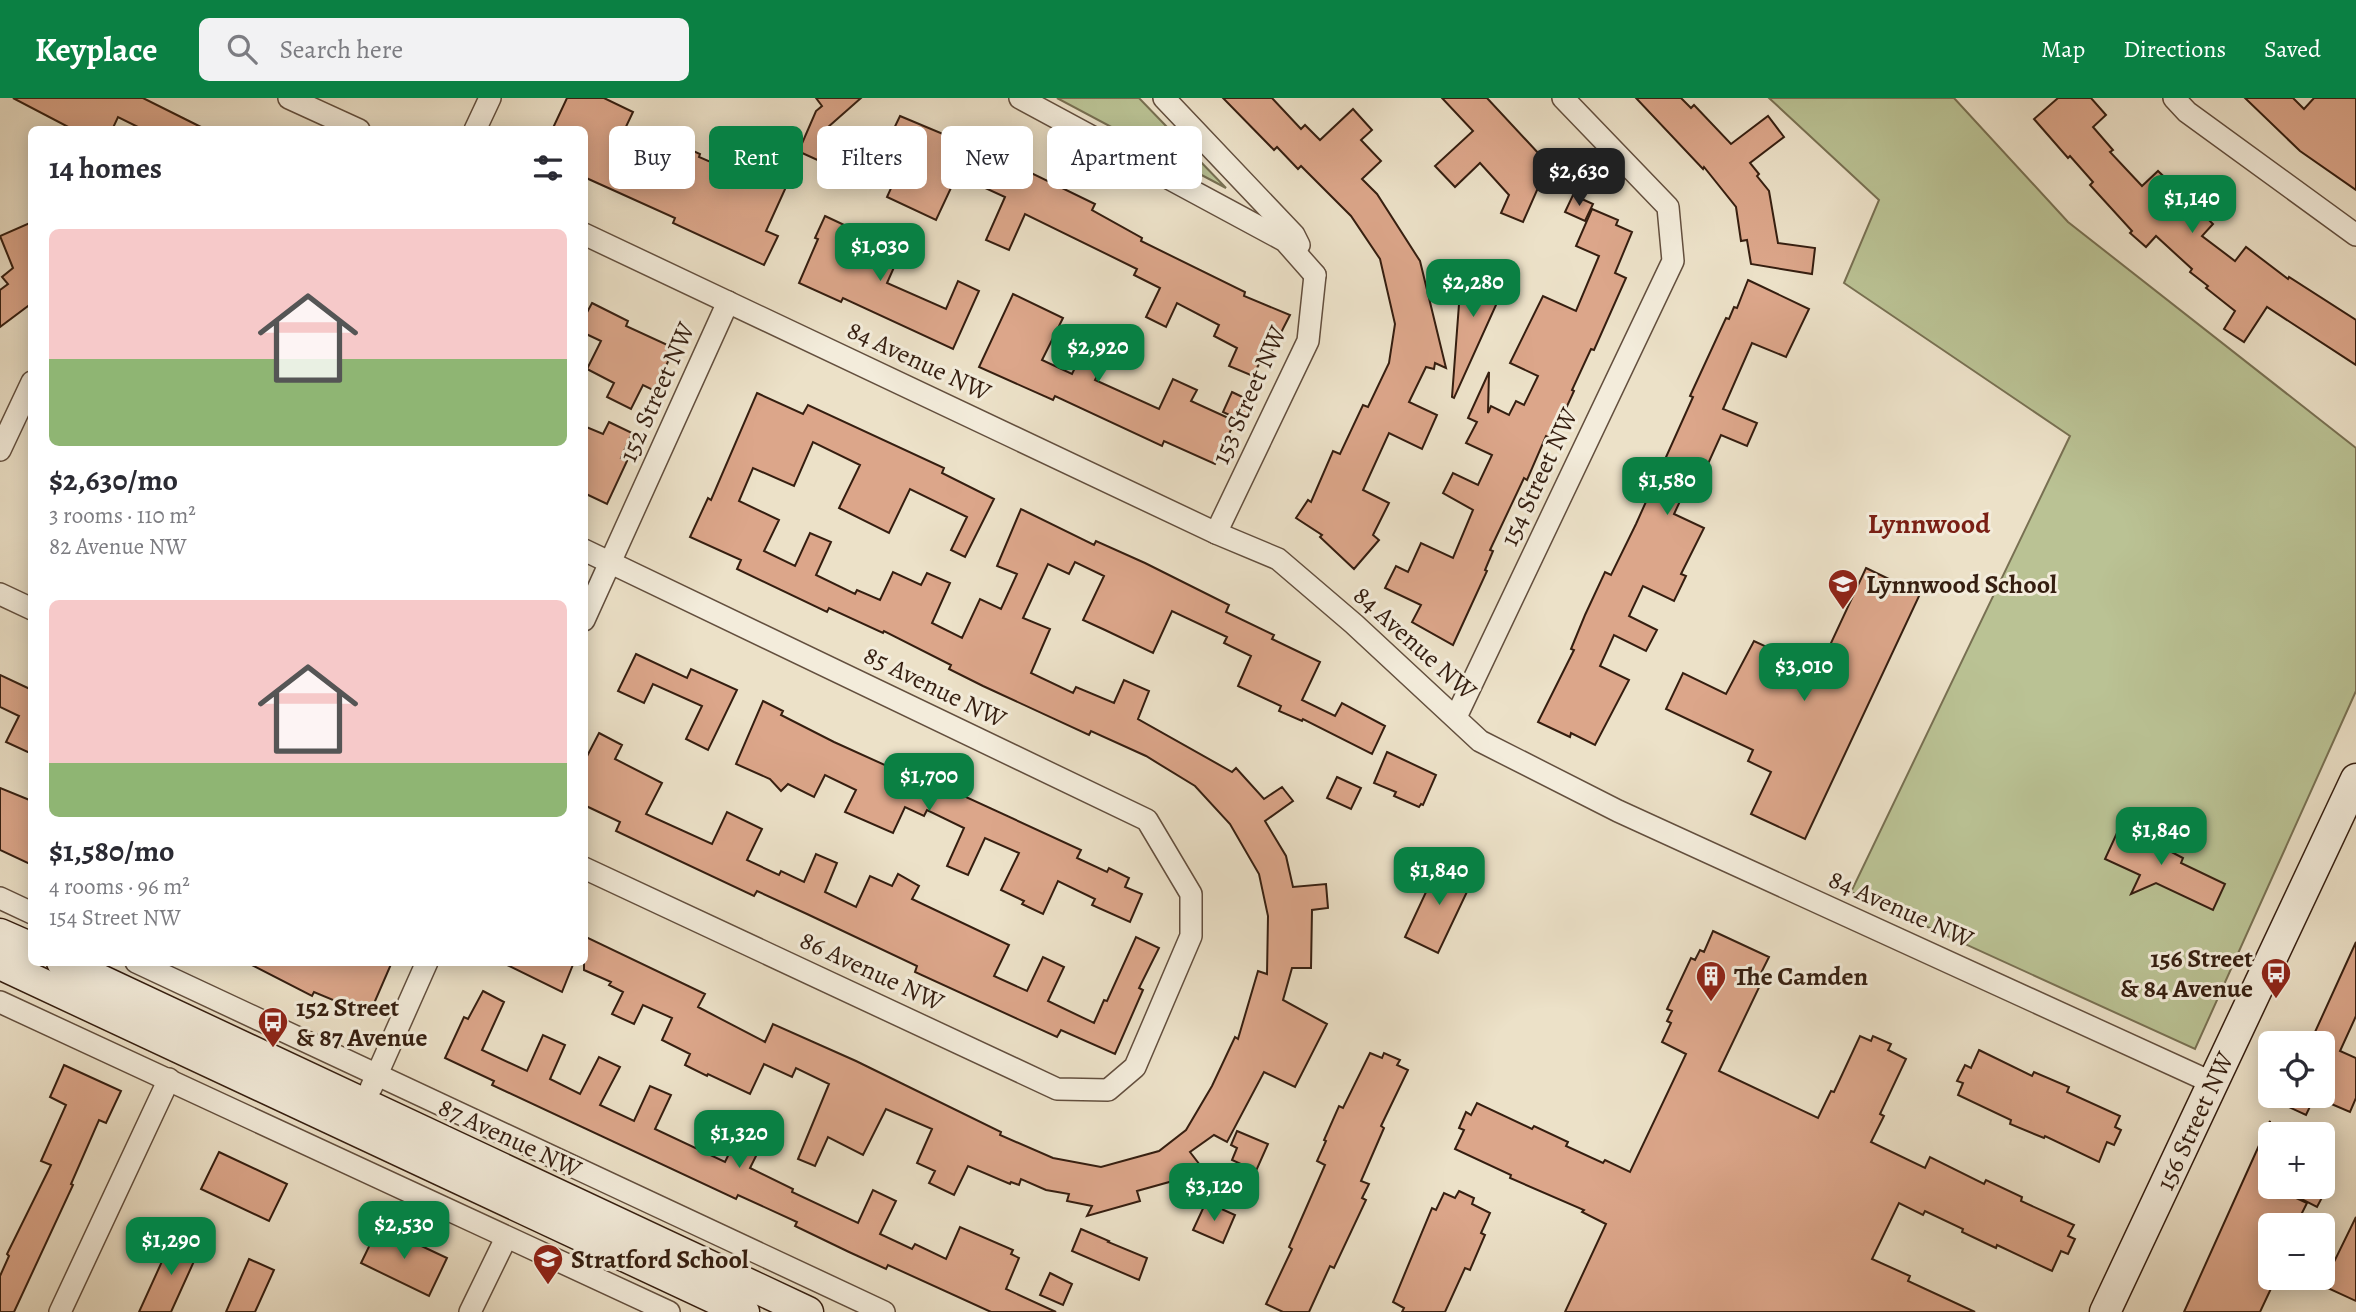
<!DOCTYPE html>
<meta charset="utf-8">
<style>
body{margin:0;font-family:Alegreya,serif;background:#f2f2f3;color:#2b2b33;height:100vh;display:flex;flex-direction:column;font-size:26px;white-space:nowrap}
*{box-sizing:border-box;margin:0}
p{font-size:23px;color:#7c7c81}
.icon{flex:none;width:38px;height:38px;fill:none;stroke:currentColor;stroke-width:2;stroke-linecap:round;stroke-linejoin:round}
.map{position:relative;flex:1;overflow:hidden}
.panel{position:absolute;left:28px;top:28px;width:560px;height:840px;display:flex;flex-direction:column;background:#fff;border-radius:10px;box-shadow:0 4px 18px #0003}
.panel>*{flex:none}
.top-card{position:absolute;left:609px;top:28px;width:665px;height:63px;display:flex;gap:14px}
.buttons{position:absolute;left:2258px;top:933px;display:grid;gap:14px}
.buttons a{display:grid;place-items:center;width:77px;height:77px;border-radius:10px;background:#fff;box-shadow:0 4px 18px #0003;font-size:35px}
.price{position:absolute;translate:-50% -60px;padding:0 16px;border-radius:14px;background:#0b8043;color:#fff;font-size:23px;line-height:46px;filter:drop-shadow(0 2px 4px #0008)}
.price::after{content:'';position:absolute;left:50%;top:42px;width:21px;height:16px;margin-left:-10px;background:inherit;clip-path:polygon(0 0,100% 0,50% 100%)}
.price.active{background:#222;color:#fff}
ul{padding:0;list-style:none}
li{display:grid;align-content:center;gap:14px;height:371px;padding:0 21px}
li span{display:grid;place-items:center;height:217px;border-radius:10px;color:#555}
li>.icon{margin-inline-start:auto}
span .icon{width:126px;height:126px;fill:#fffc;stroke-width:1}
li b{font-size:30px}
h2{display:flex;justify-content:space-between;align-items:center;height:84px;padding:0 21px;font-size:30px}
.chip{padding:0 24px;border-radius:10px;background:#fff;box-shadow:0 4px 18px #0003;font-size:24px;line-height:63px}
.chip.active{background:#0b8043;color:#fff}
header{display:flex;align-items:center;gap:42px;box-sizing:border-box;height:98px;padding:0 35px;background:#0b8043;color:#fff}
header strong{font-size:33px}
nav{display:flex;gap:38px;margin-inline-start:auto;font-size:24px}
.search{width:490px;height:63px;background:#f2f2f3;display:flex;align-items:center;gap:18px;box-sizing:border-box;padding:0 24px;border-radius:10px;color:#7c7c81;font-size:26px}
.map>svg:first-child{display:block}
.green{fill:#bac294;stroke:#787052;stroke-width:2}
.building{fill:#dca68a;stroke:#351e10;stroke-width:2}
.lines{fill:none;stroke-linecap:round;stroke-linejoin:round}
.street-casing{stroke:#634f3e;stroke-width:24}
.secondary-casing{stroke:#351e10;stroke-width:33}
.street{stroke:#f3ecdb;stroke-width:21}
.secondary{stroke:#f3ecdb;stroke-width:30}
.labels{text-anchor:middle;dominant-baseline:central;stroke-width:6;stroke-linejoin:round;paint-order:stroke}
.street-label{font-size:26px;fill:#351e10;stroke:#f3ecdb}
.poi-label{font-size:26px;font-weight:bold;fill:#351e10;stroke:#f3ecdb;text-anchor:start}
.neighbourhood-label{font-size:28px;font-weight:bold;fill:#7a1f14;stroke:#f3ecdb}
</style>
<header>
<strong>Keyplace</strong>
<div class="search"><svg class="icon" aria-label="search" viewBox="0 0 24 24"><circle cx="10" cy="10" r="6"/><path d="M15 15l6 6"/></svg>Search here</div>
<nav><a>Map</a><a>Directions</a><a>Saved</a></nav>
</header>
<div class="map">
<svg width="2356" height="1214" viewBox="0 0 2356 1214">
<rect width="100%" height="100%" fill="#ece1c8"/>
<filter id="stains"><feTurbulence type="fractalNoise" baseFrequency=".00286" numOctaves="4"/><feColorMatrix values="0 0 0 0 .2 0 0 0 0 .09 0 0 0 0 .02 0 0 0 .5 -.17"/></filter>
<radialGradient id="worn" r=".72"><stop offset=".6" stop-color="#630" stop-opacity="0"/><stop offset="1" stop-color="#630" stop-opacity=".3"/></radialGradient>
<g class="green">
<path d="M1057,0H1139L1226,90Z"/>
<path d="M1769,0H1954L2068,124L2356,350V593L2195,951L1851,794L2070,338L1844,185L1879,102Z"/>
</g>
<g class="building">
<path d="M13,0H143L207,32H144L118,19L112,32H74Z"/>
<path d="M567,0H604L633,14L613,56L663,79L678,46L700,56L699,59L752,82L755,75L786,89L766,133L778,138L764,167L673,125L675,120L584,79V32H552Z"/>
<path d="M816,0H861L827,30L836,34L833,41L839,43L824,65L800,54L797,57L816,13L822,8Z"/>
<path d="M1223,0H1272L1301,31L1305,27L1320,42L1353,11L1372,32L1361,42L1381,63L1362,81L1377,96L1420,163L1446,270L1435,265L1434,271L1426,269L1409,304L1437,317L1422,351L1389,335L1363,392L1389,405L1373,437L1379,442L1354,471L1320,439L1322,437L1296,420L1308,402L1311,404L1333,353L1340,356L1363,307L1368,309L1389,265L1395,226L1380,161L1351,118L1301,68L1298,71L1277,49L1274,52Z"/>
<path d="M1442,0H1487L1540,57L1538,58L1551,73L1541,83L1523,124L1501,115L1509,97L1480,65L1455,89L1435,68L1473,33Z"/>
<path d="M1636,0H1681L1691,10L1694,7L1731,46L1768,18L1784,39L1750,65L1759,76L1757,78L1769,93L1778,145L1815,150L1812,176L1751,166L1747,142L1741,143L1736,109L1704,69L1703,71Z"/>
<path d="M2058,0H2091L2106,17L2093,29L2113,52L2110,54L2142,88L2158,73L2213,126L2202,138L2235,163L2246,149L2288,181L2289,179L2356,222V267L2267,209L2244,244L2224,231L2235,213L2206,190L2208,188L2190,174L2192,171L2156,138L2146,149L2130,135L2132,133L2090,87L2093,84L2070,58L2068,60L2034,21Z"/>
<path d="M2245,0H2293L2304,11L2314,0H2356V92L2300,53Z"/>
<path d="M900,18L950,39L952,35L996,53L994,57L1095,106L1092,112L1142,140L1141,143L1245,194L1244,198L1290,217L1267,262L1262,260L1253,278L1229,268L1237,250L1214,238L1219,227L1177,205L1166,229L1146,219L1160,190L1134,177L1137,171L1025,116L1009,152L986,142L1005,99L957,77L936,122L887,99L906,57L886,47Z"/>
<path d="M1573,97L1593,106L1585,123L1565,114Z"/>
<path d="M1592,111L1618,122L1616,127L1632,134L1615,175L1626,180L1594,252L1591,251L1572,292L1574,293L1552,341L1546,338L1527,382L1524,380L1490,452L1493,453L1485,472L1487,473L1453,547L1412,524L1421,507L1385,490L1396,468L1408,474L1421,445L1453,460L1473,412L1443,395L1453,375L1478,387L1492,357L1466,345L1477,324L1468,320L1489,274L1488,315L1491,308L1509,317L1516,303L1524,307L1538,278L1510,265L1543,198L1576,213L1599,158L1576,148Z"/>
<path d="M825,118L876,142L878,138L903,149L887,185L946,211L958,183L979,193L953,251L843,200L841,204L799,185L818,141L815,140Z"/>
<path d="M32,124V205L0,229V192L8,186L2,179L13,170L0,138Z"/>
<path d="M1469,171L1498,173L1496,207L1454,300L1452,299L1460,193H1467Z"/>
<path d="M1748,182L1809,211L1786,259L1752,245L1723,311L1757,325L1747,348L1721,337L1698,388L1689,384L1674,416L1704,430L1681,476L1686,478L1674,503L1643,488L1629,518L1657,532L1646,553L1614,537L1600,568L1629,582L1595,647L1571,635L1570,639L1538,624L1574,552L1571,551L1585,517L1605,474L1611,477L1636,426L1693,299L1690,298L1726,220L1729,221L1734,209L1737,210Z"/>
<path d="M1013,196L1063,220L1042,262L1072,276L1092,235L1113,245L1095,282L1159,311L1173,281L1197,292L1191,303L1235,323L1215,366L1164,343L1162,348L1055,298L1053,302L979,269Z"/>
<path d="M592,205L628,223L626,228L674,250L655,293L643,287L631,311L607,299L614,285L587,271L601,243L584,235V220Z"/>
<path d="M1232,294L1253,304L1244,324L1223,314Z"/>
<path d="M757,295L803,316L808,307L944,370L942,375L994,401L965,459L951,452L967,419L910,391L889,435L839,410L860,367L813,344L794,388L753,370L739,403L779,422L764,453L795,468L810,435L831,444L816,477L855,496L857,492L880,502L893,474L921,487L927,475L950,485L932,525L962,540L980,501L1001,511L1017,476L997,468L1021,411L1094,447L1096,443L1145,465L1229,507L1226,514L1274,537L1272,541L1320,564L1302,602L1335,618L1342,605L1385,628L1372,656L1303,621L1302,623L1279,613L1281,608L1238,588L1251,558L1224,545L1227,539L1172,513L1153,555L1105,532L1083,522L1104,478L1075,464L1069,476L1048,466L1023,520L1050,531L1031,575L1073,595L1076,589L1114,605L1124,582L1149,593L1138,621L1232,674L1236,670L1264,701L1282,689L1293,703L1265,723L1286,758L1293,789L1326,786L1328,810L1312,812L1311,870H1292L1283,902L1327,926L1295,989L1264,974L1227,1044L1214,1037L1190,1054L1203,1071L1178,1090L1173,1083L1137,1093L1140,1103L1087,1118L1092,1108L1067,1103L1069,1096L1046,1092L1021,1081L1019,1087L1011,1084L1010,1086L968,1068L954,1097L929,1085L935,1073L917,1065L932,1031L886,1011L863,1057L828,1039L815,1068L798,1061L829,986L796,970L792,979L764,966L750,996L708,976L707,978L685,967L690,956L662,942L672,920L643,907L634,926L612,916L623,894L609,887L611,884L584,872V838L705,896L698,909L765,944L773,926L856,963L1001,1034L1000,1037L1053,1060L1101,1069L1159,1053L1186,1032L1212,988L1235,939L1238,941L1258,873L1267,876L1268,818L1259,776L1230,726L1195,688L1146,658L1091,633L1089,637L983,588L949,571L951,567L884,533L883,535L829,510L827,514L737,471L741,462L690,439L708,400L711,402Z"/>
<path d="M609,324L632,335L621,360L627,363L607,406L584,395V328L603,336Z"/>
<path d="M1866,470L1920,496L1805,741L1751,716L1771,674L1748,663L1753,652L1666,611L1683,575L1726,596L1754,543L1818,573Z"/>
<path d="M636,556L687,580L691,571L737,592L708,652L686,641L702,608L653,586L644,605L618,593Z"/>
<path d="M0,577L32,592V656L6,644L19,618L0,609Z"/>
<path d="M763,603L783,613L781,617L834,644L951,697L953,693L1081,752L1077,760L1107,774L1109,770L1129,780L1125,789L1142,796L1130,824L1092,807L1095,801L1058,783L1043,816L1022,806L1024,803L1001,792L1019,755L985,740L968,777L947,768L964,730L927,712L924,718L905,709L893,735L845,714L856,692L825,677L814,699L788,686L781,693L770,681L736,666Z"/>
<path d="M599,635L622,647L615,661L662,685L646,716L712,746L727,714L762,731L747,762L779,777L781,773L804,784L816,756L837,765L825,794L856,809L870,778L892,788L898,776L919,788L912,801L1009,847L994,878L1027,893L1043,859L1064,869L1048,903L1094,925L1104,902L1107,903L1136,839L1159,850L1139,890L1143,892L1115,956L1061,932L1057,939L915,874L917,868L807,816L757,793L754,798L616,733L620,724L584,707V664Z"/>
<path d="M1387,654L1436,677L1423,707L1421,706L1419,709L1394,698L1396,694L1374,685Z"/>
<path d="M1337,679L1361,690L1351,711L1327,700Z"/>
<path d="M0,690L32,703V767L0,752Z"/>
<path d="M2122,724L2162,743L2160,748L2183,760L2181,765L2225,786L2213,812L2156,785L2131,796L2140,777L2105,761Z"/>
<path d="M1440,764L1474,779L1438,855L1405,839Z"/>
<path d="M1713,833L1769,859L1760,877L1764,879L1719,973L1818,1020L1831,993L1834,994L1860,938L1871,943L1873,938L1891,946L1888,952L1906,961L1880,1016L1884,1018L1871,1044L1925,1070L1930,1059L1984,1086L1986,1082L2022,1099L2021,1103L2074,1127L2068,1138L2075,1141L2068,1156L2061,1153L2052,1173L1997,1147L1996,1150L1962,1134L1963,1131L1925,1113L1923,1117L1899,1105L1872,1161L1910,1178L1908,1183L1975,1214H1565L1606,1126L1582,1114L1584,1112L1510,1080L1511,1077L1455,1051L1464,1032L1459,1030L1466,1014L1471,1017L1477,1005L1532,1031L1534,1028L1568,1044L1566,1048L1603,1065L1605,1062L1630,1074L1686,956L1662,944L1671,925L1667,923L1672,913L1667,911L1691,860L1695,862L1700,852L1704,854Z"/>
<path d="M2356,844V918L2340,953L2356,960V1000L2350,1014L2322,1002V945H2310Z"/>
<path d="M246,864H392L369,917L314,894L312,898Z"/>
<path d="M501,864H574L562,894Z"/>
<path d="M483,893L504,904L482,952L527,973L543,937L565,947L550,981L580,996L599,959L620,969L600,1007L634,1023L650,988L671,997L655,1031L725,1064L743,1027L766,1038L750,1070L793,1091L792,1094L858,1125L873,1092L896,1103L880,1136L912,1151L915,1146L946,1161L960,1129L1013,1152L1011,1156L1019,1160L1006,1191L1056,1214H991L888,1167L886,1171L849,1154L795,1128L797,1124L738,1097L736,1101L492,987L494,983L445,960L464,919L468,921Z"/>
<path d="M1979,952L2032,978L2034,974L2069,989L2067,994L2120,1018L2115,1029L2121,1032L2114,1047L2107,1044L2099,1064L2045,1038L2044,1040L2010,1026L2011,1022L1958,997L1963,985L1957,983L1965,967L1971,970Z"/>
<path d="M1370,955L1382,960L1384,955L1400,962L1397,967L1408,972L1381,1028L1384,1030L1361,1083L1369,1086L1362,1100L1366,1102L1334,1170L1330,1168L1309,1214H1283L1266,1206L1292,1151L1289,1149L1325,1067L1317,1063L1326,1043L1324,1042L1339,1008L1343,1010Z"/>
<path d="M64,967L121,993L106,1025L99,1022L71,1086L73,1087L14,1214H0V1178L9,1158L7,1156L51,1067L41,1063L66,1007L50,999Z"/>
<path d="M2265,998H2315L2306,1017Z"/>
<path d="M2270,1023V1088L2307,1105L2296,1127H2270V1180H2276L2260,1214H2184Z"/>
<path d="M1237,1033L1268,1046L1256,1073L1232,1062L1237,1050L1231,1047Z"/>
<path d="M219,1054L287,1086L269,1123L201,1091Z"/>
<path d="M2276,1088H2328L2317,1109Z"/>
<path d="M1459,1093L1474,1100L1472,1106L1490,1115L1481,1135L1485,1137L1470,1172L1465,1170L1445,1214H1402L1404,1210L1393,1204L1432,1110L1436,1112L1444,1095L1455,1100Z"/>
<path d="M1206,1104L1235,1117L1223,1145L1193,1132Z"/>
<path d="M2356,1119V1203L2319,1186L2330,1162L2334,1164Z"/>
<path d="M379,1128L447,1160L429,1198L361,1165Z"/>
<path d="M1081,1131L1109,1143L1108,1144L1147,1160L1139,1182L1072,1153Z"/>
<path d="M174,1137L200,1150L171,1214H139Z"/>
<path d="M249,1161L274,1172L255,1214H226Z"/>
<path d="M1050,1175L1072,1186L1063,1207L1040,1197Z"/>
</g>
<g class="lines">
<g class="street-casing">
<g id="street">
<path d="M289,0L359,32"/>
<path d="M1020,0L1285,143L1315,177"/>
<path d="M1164,0L1294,137L1299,147"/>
<path d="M2174,0L2187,14L2356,137"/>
<path d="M475,32L490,0"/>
<path d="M584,136L1216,435L1278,461L1354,526L1480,643L1618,713L2213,985"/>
<path d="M0,352L32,284"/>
<path d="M1216,435L1308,243L1315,177"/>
<path d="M584,452L1147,722L1191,796V838L1135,969L1108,992L1057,991L584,770"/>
<path d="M0,496L32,511"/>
<path d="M584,522L728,204"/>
<path d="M1456,619L1673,163L1668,109L1563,0"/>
<path d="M0,800L32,815"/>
<path d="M136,864L884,1214"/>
<path d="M0,904L669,1214"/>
<path d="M371,990L427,864"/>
<path d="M60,1214L169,981"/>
<path d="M470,1214L506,1140"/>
</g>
</g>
<g class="secondary-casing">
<g id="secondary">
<path d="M0,836L32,850"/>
<path d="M62,864L808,1214"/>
<path d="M0,866L744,1214"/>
<path d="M2105,1214L2356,681"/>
</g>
</g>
<use href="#street" class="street"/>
<use href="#secondary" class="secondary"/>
</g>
<defs>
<g id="school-pin" transform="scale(1.575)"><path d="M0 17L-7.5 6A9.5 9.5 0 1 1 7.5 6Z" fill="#8f2418" stroke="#f3ecdb"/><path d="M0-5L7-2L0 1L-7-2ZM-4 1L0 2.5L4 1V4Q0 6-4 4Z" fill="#fff"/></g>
<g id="bus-pin" transform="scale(1.575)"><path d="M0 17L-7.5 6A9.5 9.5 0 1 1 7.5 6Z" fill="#8f2418" stroke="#f3ecdb"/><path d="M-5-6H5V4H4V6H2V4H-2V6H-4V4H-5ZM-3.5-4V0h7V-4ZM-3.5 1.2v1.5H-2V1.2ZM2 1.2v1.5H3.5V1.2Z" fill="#fff"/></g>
<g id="building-pin" transform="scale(1.575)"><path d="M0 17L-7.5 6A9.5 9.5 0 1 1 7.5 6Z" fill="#8f2418" stroke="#f3ecdb"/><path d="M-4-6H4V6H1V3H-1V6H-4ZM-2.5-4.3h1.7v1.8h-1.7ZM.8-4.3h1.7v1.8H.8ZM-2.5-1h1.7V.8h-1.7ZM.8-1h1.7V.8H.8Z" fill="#fff"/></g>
</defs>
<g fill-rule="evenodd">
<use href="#school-pin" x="1843" y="486"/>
<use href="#bus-pin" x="2276" y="875"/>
<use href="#building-pin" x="1711" y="878"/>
<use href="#bus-pin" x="273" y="924"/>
<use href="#school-pin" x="548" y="1161"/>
</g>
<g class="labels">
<g class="street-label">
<text transform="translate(919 263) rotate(25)">84 Avenue NW</text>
<text transform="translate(657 294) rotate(-66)">152 Street NW</text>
<text transform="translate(1249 297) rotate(-66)">153 Street NW</text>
<text transform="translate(1539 379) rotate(-65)">154 Street NW</text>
<text transform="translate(1415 545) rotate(42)">84 Avenue NW</text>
<text transform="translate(935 589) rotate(26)">85 Avenue NW</text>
<text transform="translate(1901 811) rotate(24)">84 Avenue NW</text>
<text transform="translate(872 873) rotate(25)">86 Avenue NW</text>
<text transform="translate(2195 1023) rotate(-65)">156 Street NW</text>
<text transform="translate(510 1040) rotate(25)">87 Avenue NW</text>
</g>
<g class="poi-label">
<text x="1866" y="486">Lynnwood School</text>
<text x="2253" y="860" text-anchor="end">156 Street<tspan x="2253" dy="30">&amp; 84 Avenue</tspan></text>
<text x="1734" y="878">The Camden</text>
<text x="296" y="909">152 Street<tspan x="296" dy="30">&amp; 87 Avenue</tspan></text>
<text x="571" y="1161">Stratford School</text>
</g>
<g class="neighbourhood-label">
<text x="1929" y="426">Lynnwood</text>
</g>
</g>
<rect width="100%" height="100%" filter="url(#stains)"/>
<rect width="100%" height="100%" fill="url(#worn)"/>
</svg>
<div class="buttons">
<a><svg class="icon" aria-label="locate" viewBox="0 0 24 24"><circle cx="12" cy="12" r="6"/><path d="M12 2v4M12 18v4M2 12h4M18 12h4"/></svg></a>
<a>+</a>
<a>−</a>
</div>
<b class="price active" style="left:1579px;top:110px">$2,630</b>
<b class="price" style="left:2192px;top:137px">$1,140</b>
<b class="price" style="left:880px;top:185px">$1,030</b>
<b class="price" style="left:1473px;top:221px">$2,280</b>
<b class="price" style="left:1098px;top:286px">$2,920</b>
<b class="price" style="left:1667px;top:419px">$1,580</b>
<b class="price" style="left:1804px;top:605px">$3,010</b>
<b class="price" style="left:929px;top:715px">$1,700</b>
<b class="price" style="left:2161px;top:769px">$1,840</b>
<b class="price" style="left:1439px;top:809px">$1,840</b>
<b class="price" style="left:739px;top:1072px">$1,320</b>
<b class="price" style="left:1214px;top:1125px">$3,120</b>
<b class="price" style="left:404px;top:1163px">$2,530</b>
<b class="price" style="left:171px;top:1179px">$1,290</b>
<div class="top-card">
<a class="chip">Buy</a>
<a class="chip active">Rent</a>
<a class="chip">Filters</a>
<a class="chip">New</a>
<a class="chip">Apartment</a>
</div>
<section class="panel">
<h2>14 homes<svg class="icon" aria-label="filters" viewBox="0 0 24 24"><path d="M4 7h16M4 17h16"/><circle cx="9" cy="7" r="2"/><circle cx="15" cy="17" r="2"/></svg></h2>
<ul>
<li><span style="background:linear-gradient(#f6c9c9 60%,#8fb573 0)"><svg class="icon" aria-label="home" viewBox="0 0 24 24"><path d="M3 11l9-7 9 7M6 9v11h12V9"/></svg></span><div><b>$2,630/mo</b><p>3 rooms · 110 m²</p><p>82 Avenue NW</p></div></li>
<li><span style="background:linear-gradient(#f6c9c9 75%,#8fb573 0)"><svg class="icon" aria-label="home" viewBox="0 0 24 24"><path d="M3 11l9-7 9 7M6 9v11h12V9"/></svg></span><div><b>$1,580/mo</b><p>4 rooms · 96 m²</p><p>154 Street NW</p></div></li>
</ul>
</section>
</div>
